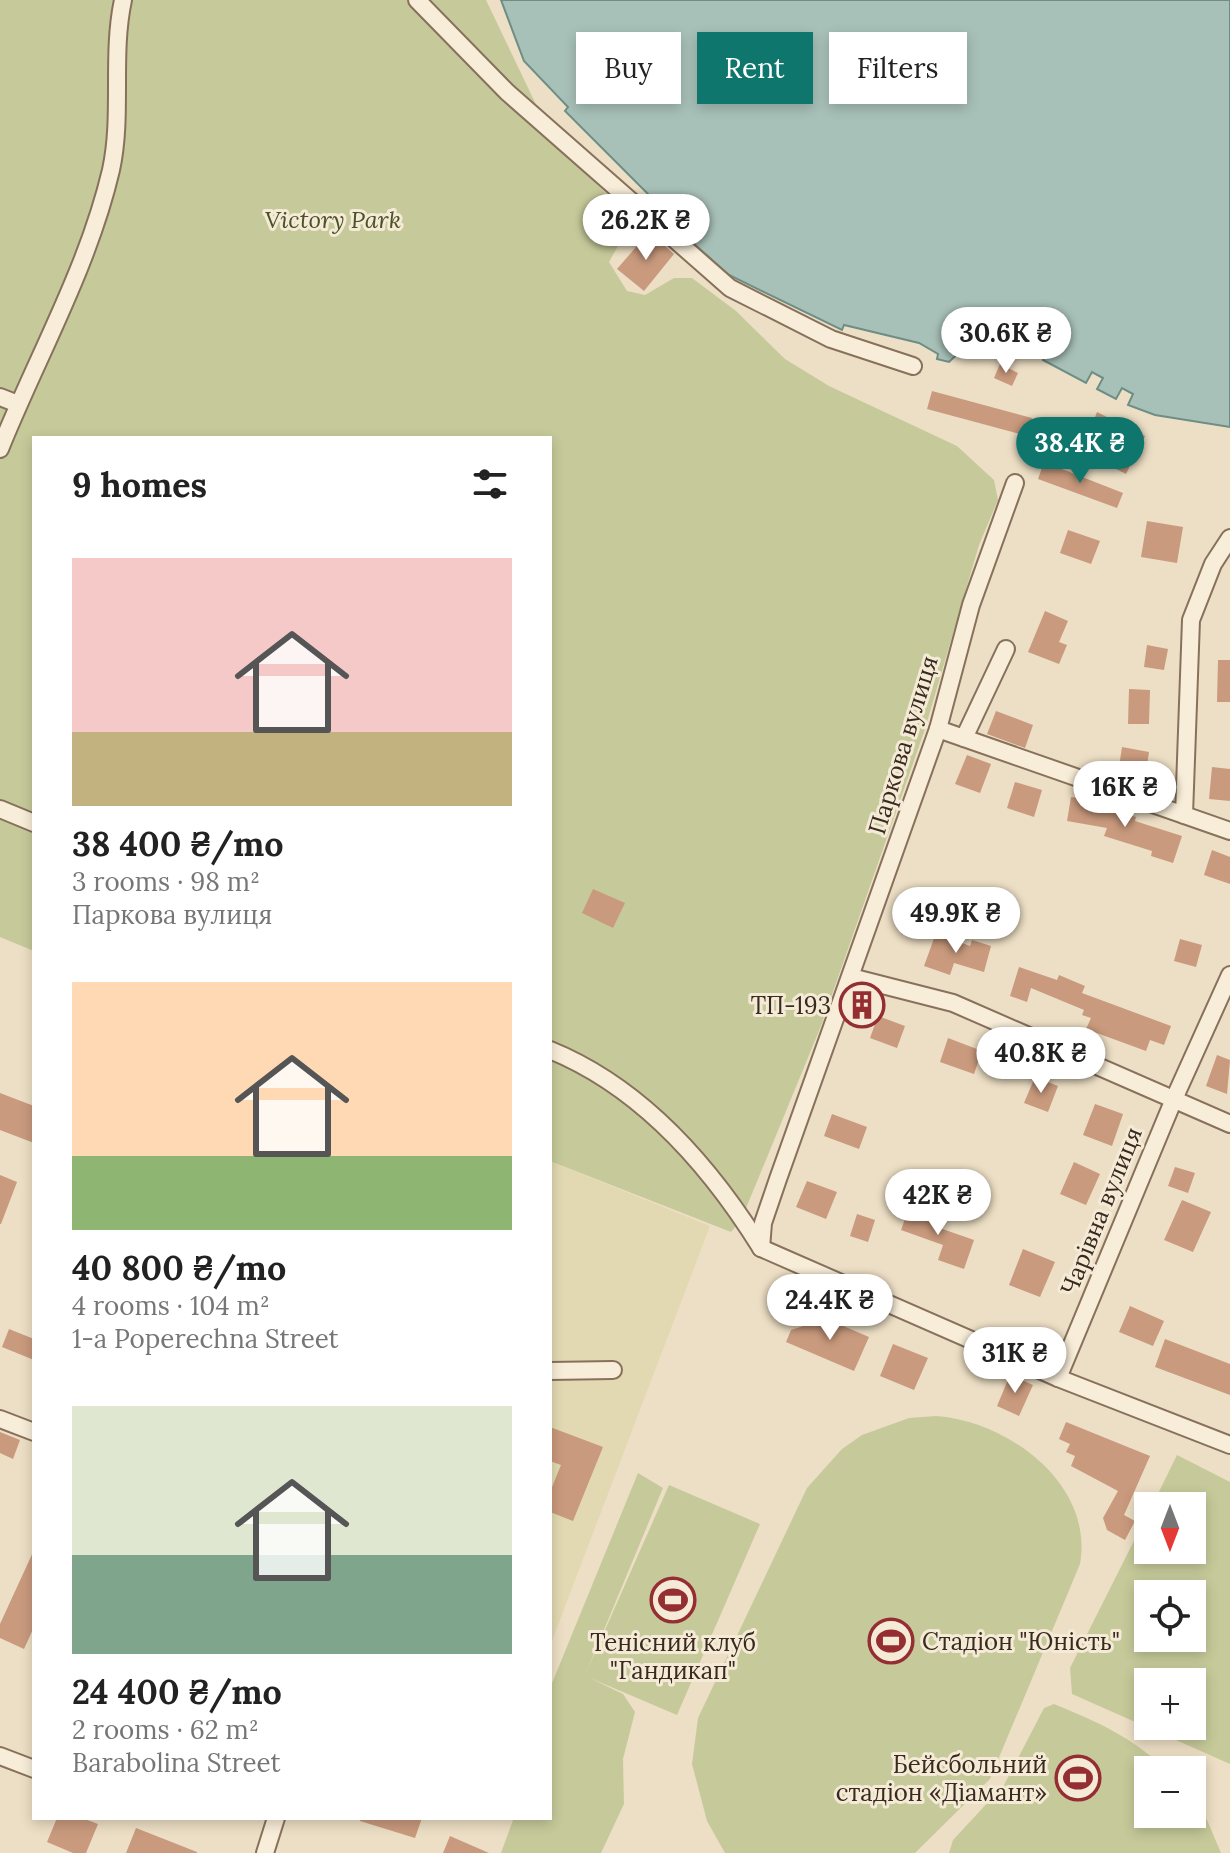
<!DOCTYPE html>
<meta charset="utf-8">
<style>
body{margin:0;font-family:Lora,serif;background:#f2f2f2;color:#222;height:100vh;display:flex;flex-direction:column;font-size:30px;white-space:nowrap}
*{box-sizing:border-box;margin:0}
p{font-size:26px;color:#767676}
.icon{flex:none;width:44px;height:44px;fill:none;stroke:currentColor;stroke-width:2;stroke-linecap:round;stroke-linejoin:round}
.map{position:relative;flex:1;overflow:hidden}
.sheet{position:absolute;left:32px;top:436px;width:520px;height:1384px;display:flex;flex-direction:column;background:#fff;border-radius:0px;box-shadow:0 4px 12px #0003}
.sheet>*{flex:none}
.hud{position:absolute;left:576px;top:32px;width:534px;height:72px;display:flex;gap:16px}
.needle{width:52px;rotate:180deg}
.controls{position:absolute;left:1134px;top:1492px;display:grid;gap:16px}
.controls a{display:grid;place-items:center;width:72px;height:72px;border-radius:0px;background:#fff;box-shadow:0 4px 12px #0003;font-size:40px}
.price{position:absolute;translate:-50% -68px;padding:0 18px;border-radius:28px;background:#fff;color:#222;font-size:26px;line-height:52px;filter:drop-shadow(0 2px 4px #0008)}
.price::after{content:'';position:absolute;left:50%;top:48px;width:24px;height:18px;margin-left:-12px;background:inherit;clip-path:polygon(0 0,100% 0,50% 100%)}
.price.active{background:#0f766e;color:#fff}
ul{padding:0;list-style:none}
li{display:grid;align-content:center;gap:16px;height:424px;padding:0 40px}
li span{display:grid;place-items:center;height:248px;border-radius:0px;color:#555}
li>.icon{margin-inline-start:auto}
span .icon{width:144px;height:144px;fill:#fffc;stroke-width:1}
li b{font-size:34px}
h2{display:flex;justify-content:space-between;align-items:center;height:96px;padding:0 40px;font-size:34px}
.chip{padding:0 28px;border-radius:0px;background:#fff;box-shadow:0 4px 12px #0003;font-size:28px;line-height:72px}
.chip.active{background:#0f766e;color:#fff}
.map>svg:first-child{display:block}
.farmland{fill:#e2d9b3}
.green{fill:#c6ca9a;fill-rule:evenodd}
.water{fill:#a7c0b8;stroke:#6e8e85;stroke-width:2}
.building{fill:#c99a7d}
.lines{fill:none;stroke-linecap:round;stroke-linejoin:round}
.minor-casing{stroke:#87715c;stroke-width:20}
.minor{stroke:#f8edd8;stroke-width:16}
.labels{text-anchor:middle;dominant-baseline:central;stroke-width:6;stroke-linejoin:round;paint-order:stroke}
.park-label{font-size:24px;font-style:italic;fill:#4a5327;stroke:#f4ead5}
.street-label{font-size:24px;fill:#382a1f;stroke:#f4ead5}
.poi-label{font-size:24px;fill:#382a1f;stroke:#f4ead5;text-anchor:end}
</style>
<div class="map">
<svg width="1230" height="1853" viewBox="0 0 1230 1853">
<rect width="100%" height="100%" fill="#eddfc5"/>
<path class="farmland" d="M550,1161L710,1226L550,1646Z"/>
<g class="green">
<path d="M0,0H486L554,142L629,216L628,228L609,262L627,291L645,295L674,278H692L736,311L785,359L829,386L957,446L994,480L998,500L979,545L924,732L821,1026L742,1218L731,1232L550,1161V438H34V951L0,937Z"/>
<path d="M936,1416C1008,1421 1094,1484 1080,1564L990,1779L915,1853H725L707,1821L692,1764L698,1718L807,1488L842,1449L862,1435L909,1418Z"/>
<path d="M1177,1455L1230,1482V1764L1072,1694L1070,1668L1148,1513V1550H1192V1506H1152ZM1148,1594H1192V1638H1148ZM1148,1682H1192V1726H1148Z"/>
<path d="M638,1473L663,1488L586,1673L669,1485L760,1524L677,1715L590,1678L623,1694L635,1712L623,1759L624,1804L601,1853H501L513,1820L510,1818H550V1688Z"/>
<path d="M1054,1704C1100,1723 1130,1736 1167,1770H1148V1814H1192V1797L1207,1820L1221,1853H949L953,1840L1004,1785L1044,1708Z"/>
</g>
<path class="water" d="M501,0H1230V427L1155,415L1128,405L1133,394L1122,388L1116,399L1097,389L1103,378L1092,372L1086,383L1043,360L1048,349L1038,344L1031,354L1016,346L1021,335L1011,329L1005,340L984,329L949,362L937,359L938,354L919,343L844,325L842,330L729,275L656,210L660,206L565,111L568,107L524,61Z"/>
<g class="building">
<path d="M649,232L674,254L644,291L617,269Z"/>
<path d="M1000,364L1018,373L1012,386L994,378Z"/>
<path d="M932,391L1032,418L1027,436L927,409Z"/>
<path d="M1097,412L1145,436L1126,474L1060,441L1067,427L1089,433Z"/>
<path d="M1044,462L1123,493L1117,508L1038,479Z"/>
<path d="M1147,521L1183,527L1177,563L1141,557Z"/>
<path d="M1068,530L1100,541L1091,564L1060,553Z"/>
<path d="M1045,611L1068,621L1059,642L1067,645L1059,664L1028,652Z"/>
<path d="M1147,645L1168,649L1164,670L1144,667Z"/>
<path d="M1218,660H1230V702H1217Z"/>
<path d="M1129,689L1150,690L1149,724H1128Z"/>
<path d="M996,711L1033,725L1025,748L987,734Z"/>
<path d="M1122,747L1149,752L1144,785L1117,780Z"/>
<path d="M967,755L991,764L980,793L955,784Z"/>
<path d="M1212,767L1230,769V801L1209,799Z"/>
<path d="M1015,782L1042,790L1034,817L1007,808Z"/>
<path d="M1071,797L1092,800V804L1136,817L1135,821L1182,836L1173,863L1151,856L1152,851L1104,836L1107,828L1067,821Z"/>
<path d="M1212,850L1230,857V884L1204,875Z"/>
<path d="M593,889L625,903L613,928L582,913Z"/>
<path d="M936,933L970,946L972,940L991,946L984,972L954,963L950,975L924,966Z"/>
<path d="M1180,939L1202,945L1196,967L1174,961Z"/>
<path d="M1019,967L1057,980L1059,975L1085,986L1082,993L1171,1026L1164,1045L1150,1040L1146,1051L1086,1029L1091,1018L1082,1015L1084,1010L1031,988L1027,1002L1010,996Z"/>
<path d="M878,1016L905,1026L897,1048L870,1038Z"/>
<path d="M948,1038L982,1051L974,1074L940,1062Z"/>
<path d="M1217,1055L1230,1060L1227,1094L1206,1086Z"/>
<path d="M1035,1077L1058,1086L1048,1112L1024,1103Z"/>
<path d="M0,1093L34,1106V1143L0,1130Z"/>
<path d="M1095,1104L1123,1114L1112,1146L1083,1135Z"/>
<path d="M832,1114L867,1127L859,1149L824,1136Z"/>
<path d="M1074,1162L1100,1174L1086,1205L1060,1194Z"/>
<path d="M1175,1167L1195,1173L1188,1193L1168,1186Z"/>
<path d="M0,1175L17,1182L1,1224H0Z"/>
<path d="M807,1181L837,1192L826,1219L796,1207Z"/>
<path d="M1182,1200L1211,1212L1193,1252L1164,1240Z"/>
<path d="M910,1205L935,1214L931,1225L974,1240L964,1269L938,1260L943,1245L901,1230Z"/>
<path d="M857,1214L875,1220L868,1242L850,1236Z"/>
<path d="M1023,1249L1055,1262L1040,1297L1009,1285Z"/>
<path d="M1130,1306L1164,1321L1153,1346L1119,1332Z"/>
<path d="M819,1321L834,1322L869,1337L854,1371L786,1342L791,1330Z"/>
<path d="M9,1329L34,1339V1360L2,1347Z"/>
<path d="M1165,1339L1230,1364V1395L1155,1367Z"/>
<path d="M893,1344L928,1358L914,1390L880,1376Z"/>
<path d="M1010,1375L1033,1385L1019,1416L997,1406Z"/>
<path d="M1066,1422L1150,1456L1124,1515L1135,1521L1125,1540L1107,1530L1103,1518L1118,1491L1071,1466L1075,1456L1066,1452L1070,1444L1059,1439Z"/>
<path d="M550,1427L603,1447L573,1521L550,1512V1492L561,1465L550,1461Z"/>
<path d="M0,1432L20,1440L13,1459L0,1453Z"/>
<path d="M34,1550V1627L24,1649L0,1638V1624Z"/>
<path d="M57,1818H82L98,1824L86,1853H73L47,1842Z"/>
<path d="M360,1818H422L415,1838L360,1821Z"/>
<path d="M136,1828L197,1852V1853H126Z"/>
<path d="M450,1836L489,1853H443Z"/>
</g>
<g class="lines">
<g class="minor-casing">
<g id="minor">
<path d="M417,0L507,92L730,288L831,339L913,366"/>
<path d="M0,397L18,404"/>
<path d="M0,449C37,357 88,268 111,170C123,115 111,56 123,0"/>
<path d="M938,729L1230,831"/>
<path d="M964,738L1006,649"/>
<path d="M0,809L34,823"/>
<path d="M1184,815L1191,620L1213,564L1230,538"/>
<path d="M851,977L953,1003L1230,1124"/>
<path d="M550,1050C641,1087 710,1166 761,1248"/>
<path d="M761,1248L763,1223L778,1179L938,729L971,605L1015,483"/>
<path d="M761,1248L1058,1378L1230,1445"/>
<path d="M550,1371L613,1370"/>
<path d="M1058,1378L1174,1099L1230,975"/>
<path d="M0,1419L34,1432"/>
<path d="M0,1756L34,1769"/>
<path d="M265,1853L276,1818"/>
</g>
</g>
<use href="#minor" class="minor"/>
</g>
<defs>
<g id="building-ring" transform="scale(2.3)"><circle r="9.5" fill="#f4ead5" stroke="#942e33" stroke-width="1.5"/><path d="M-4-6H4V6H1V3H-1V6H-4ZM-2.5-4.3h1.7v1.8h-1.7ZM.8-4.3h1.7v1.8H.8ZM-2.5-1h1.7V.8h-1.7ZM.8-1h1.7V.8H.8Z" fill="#942e33"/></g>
<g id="stadium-ring" transform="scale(2.3)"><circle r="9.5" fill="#f4ead5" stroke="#942e33" stroke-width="1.5"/><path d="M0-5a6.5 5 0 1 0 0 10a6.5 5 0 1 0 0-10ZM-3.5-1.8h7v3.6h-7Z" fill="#942e33"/></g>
</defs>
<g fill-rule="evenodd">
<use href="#building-ring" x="862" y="1005"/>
<use href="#stadium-ring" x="673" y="1600"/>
<use href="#stadium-ring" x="891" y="1641"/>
<use href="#stadium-ring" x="1078" y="1778"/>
</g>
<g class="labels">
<g class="park-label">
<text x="333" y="219">Victory Park</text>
</g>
<g class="street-label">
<text transform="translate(903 745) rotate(-73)">Паркова вулиця</text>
<text transform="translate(1101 1211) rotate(-68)">Чарівна вулиця</text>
</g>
<g class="poi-label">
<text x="831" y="1005">ТП-193</text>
<text x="922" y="1641" text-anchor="start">Стадіон "Юність"</text>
<text x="673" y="1642" text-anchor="middle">Тенісний клуб<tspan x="673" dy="28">"Гандикап"</tspan></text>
<text x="1047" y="1764">Бейсбольний<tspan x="1047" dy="28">стадіон «Діамант»</tspan></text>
</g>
</g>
</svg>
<div class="controls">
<a><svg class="needle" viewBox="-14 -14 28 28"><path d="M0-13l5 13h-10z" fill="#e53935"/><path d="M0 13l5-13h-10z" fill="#767676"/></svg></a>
<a><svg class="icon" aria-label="locate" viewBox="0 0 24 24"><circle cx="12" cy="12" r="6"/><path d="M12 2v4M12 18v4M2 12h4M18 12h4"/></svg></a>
<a>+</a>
<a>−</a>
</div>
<b class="price" style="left:646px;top:262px">26.2K ₴</b>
<b class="price" style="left:1006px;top:375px">30.6K ₴</b>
<b class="price active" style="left:1080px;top:485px">38.4K ₴</b>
<b class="price" style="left:1125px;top:829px">16K ₴</b>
<b class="price" style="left:956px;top:955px">49.9K ₴</b>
<b class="price" style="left:1041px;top:1095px">40.8K ₴</b>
<b class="price" style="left:938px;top:1237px">42K ₴</b>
<b class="price" style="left:830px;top:1342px">24.4K ₴</b>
<b class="price" style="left:1015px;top:1395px">31K ₴</b>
<div class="hud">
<a class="chip">Buy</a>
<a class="chip active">Rent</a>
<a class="chip">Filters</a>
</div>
<section class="sheet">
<h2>9 homes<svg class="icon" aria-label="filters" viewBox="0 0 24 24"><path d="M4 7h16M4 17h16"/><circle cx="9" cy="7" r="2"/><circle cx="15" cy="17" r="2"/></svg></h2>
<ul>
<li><span style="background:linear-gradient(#f6c9c9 70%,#c2b280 0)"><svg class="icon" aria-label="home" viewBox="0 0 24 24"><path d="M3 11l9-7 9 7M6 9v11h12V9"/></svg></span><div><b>38 400 ₴/mo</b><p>3 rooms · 98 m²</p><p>Паркова вулиця</p></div></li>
<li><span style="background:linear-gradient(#ffd9b3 70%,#8fb573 0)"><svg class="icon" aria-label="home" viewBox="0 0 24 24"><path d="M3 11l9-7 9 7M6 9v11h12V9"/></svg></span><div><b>40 800 ₴/mo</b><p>4 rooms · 104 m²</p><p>1-a Poperechna Street</p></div></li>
<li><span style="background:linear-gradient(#dfe7d0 60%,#7fa58c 0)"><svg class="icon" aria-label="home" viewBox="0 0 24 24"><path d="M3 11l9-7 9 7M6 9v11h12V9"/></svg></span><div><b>24 400 ₴/mo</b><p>2 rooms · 62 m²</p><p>Barabolina Street</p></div></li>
</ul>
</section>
</div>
